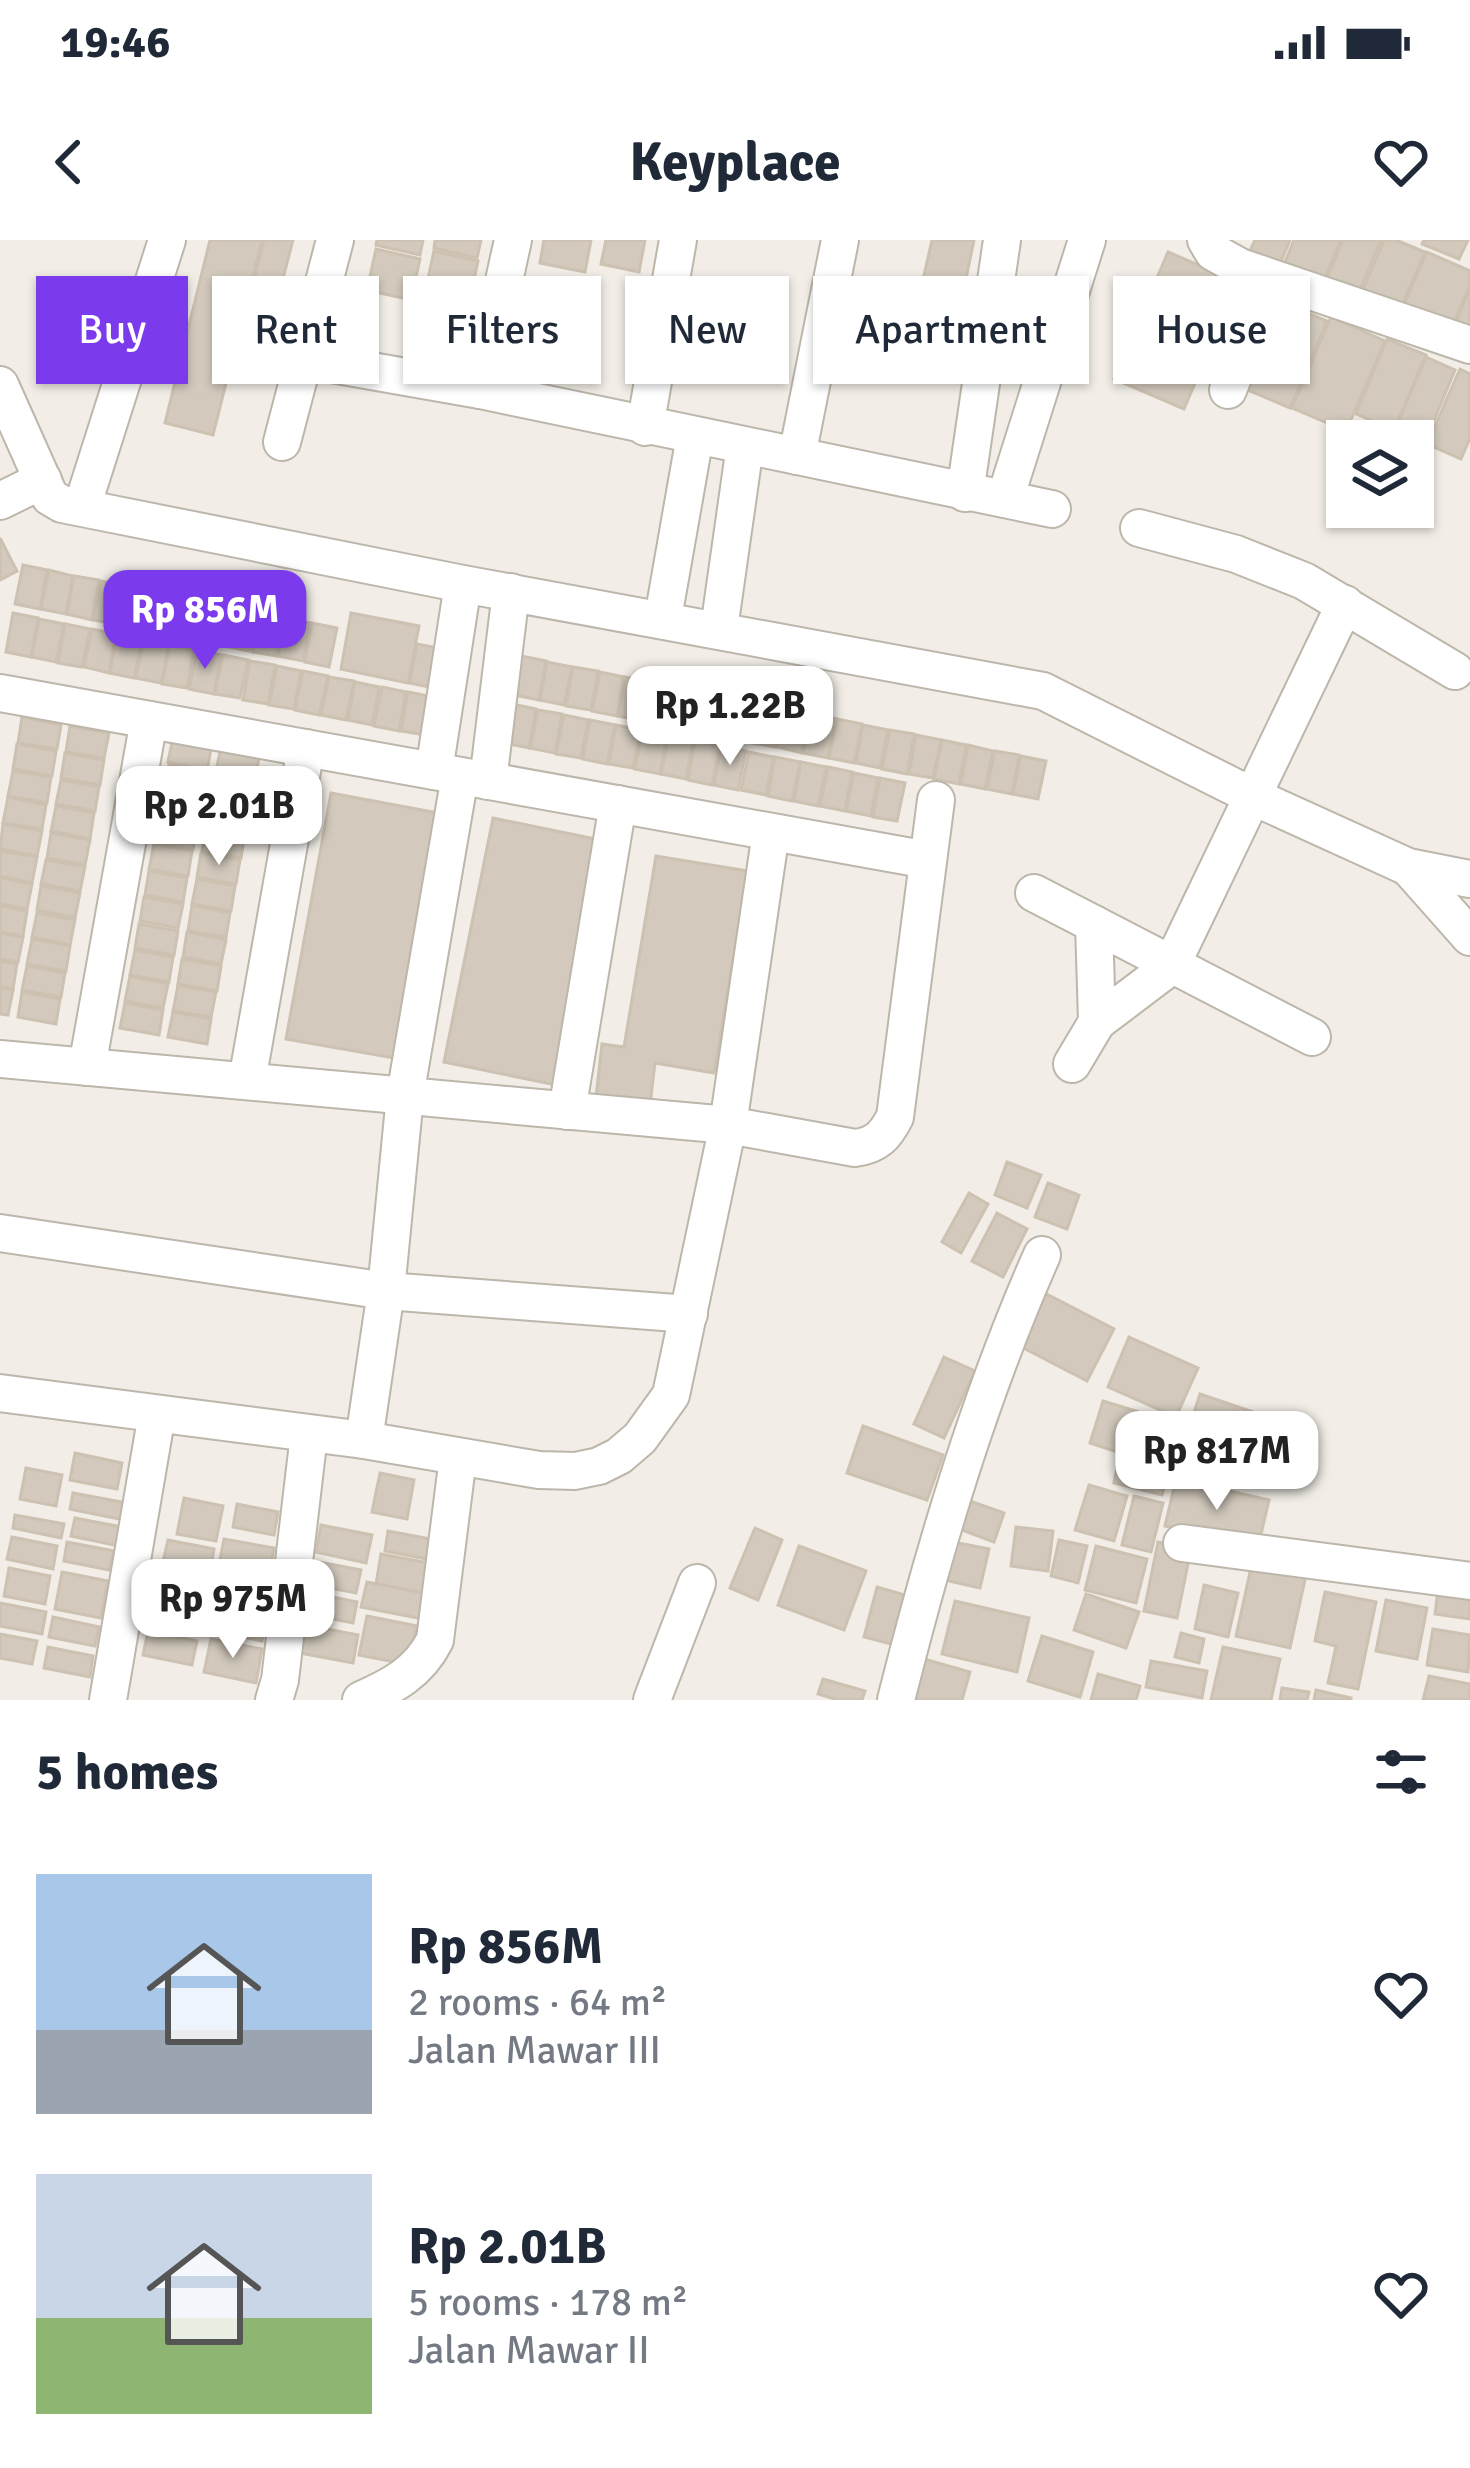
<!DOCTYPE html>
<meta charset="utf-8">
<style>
body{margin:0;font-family:Signika,sans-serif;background:#f2f2f3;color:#1f2937;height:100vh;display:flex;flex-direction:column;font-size:45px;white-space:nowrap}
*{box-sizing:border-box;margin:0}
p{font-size:39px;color:#747a83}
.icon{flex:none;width:66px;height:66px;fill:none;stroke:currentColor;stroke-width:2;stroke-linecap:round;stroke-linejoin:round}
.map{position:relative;height:1460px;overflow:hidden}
.sheet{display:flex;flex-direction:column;background:#fff;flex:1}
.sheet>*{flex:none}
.banner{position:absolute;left:36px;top:36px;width:1398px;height:108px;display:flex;gap:24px}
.tools{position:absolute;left:1326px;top:180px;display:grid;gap:24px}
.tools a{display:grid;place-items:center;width:108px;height:108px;border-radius:0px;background:#fff;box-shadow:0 3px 9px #0004;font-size:60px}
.price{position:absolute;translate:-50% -102px;padding:0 27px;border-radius:24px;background:#fff;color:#222;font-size:39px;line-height:78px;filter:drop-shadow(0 3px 6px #0008)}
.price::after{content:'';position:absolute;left:50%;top:72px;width:36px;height:27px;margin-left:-18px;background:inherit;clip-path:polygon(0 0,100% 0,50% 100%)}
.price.active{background:#7c3aed;color:#fff}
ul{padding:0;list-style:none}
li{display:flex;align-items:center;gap:36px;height:300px;padding:0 36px}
li span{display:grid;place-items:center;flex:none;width:336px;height:240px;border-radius:0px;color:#555}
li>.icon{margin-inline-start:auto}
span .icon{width:144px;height:144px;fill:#fffc;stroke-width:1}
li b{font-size:51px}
h2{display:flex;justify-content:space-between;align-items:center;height:144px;padding:0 36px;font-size:51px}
.pill{padding:0 42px;border-radius:0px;background:#fff;box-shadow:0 3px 9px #0004;font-size:42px;line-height:108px}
.pill.active{background:#7c3aed;color:#fff}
.status{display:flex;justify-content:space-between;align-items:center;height:84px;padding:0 60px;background:#fff;direction:ltr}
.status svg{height:33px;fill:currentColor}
header{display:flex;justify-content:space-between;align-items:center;height:156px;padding:0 36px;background:#fff;font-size:54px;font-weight:800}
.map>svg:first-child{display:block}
.building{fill:#d3cabd;stroke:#cdc1b1;stroke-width:3}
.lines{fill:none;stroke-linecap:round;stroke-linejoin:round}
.minor-casing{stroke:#bdb6aa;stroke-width:40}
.minor{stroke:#fff;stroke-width:36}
</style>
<div class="status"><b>19:46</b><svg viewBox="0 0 49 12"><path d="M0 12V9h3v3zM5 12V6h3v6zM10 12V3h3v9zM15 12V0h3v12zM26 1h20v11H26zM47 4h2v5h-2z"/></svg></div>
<header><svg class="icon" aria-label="back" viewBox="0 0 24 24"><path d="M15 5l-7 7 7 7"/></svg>Keyplace<svg class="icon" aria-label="heart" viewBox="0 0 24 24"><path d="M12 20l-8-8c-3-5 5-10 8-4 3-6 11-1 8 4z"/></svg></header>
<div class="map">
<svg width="1470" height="1460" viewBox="0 0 1470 1460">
<rect width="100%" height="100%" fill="#f2eee7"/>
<g class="building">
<path d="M210,0H262L213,195L165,183Z"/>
<path d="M264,0H293L281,46L254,39Z"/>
<path d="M377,0H423L420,15L376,5Z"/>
<path d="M435,0H481L477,18L434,8Z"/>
<path d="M544,0H591L585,32L540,23Z"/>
<path d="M606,0H645L639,32L601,24Z"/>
<path d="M932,0H974L963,53L922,44Z"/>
<path d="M1255,0H1290L1280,24L1250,11Z"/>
<path d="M1294,0H1341L1324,39L1285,22Z"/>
<path d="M1343,0H1381L1358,54L1326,40Z"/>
<path d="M1384,0H1396L1425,12L1400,70L1361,54Z"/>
<path d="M1424,0H1468L1459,19L1422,4Z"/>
<path d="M376,9L420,19L411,60L367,50Z"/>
<path d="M434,11L478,21L469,62L425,52Z"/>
<path d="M1168,12L1238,42L1184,169L1114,139Z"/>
<path d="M1427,12L1470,31V45L1451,90L1402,69Z"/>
<path d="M1470,48V91L1455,85Z"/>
<path d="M1273,58L1327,81L1290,168L1236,145Z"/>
<path d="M1331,77L1385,101L1346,191L1292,168Z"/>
<path d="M1387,99L1426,115L1394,190L1356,174Z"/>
<path d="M1426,117L1455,130L1424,204L1394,192Z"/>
<path d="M1460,129L1470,134V198L1461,219L1427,204Z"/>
<path d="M0,298L17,331L0,340Z"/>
<path d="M23,325L47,330L40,369L15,364Z"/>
<path d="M49,330L73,336L66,374L41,369Z"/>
<path d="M74,336L99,340L92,380L67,374Z"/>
<path d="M101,341L125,346L118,384L93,380Z"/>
<path d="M127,346L152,351L144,390L120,385Z"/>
<path d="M153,352L178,357L170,395L146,390Z"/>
<path d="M180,357L204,361L197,400L172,396Z"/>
<path d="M206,362L231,367L223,405L198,400Z"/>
<path d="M232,367L257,372L249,411L225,406Z"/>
<path d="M13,373L38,378L31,417L6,412Z"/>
<path d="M260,373L285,377L277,416L252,412Z"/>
<path d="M351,373L419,386L408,443L341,429Z"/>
<path d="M286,378L310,383L303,421L278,416Z"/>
<path d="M39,379L64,384L56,422L32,417Z"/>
<path d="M312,383L337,388L329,427L305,422Z"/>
<path d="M65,384L90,389L82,427L58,423Z"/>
<path d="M92,389L116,394L109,433L84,427Z"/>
<path d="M117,394L142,399L134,438L110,433Z"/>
<path d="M144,400L169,404L161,443L136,438Z"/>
<path d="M417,404L442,409L434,448L410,443Z"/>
<path d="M170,405L194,410L187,448L162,444Z"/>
<path d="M197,410L221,415L214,454L189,449Z"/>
<path d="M223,415L248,420L240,458L215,454Z"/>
<path d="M521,416L546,421L539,460L514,455Z"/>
<path d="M250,421L275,425L268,464L243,460Z"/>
<path d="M547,422L572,427L564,465L540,460Z"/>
<path d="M277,426L301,431L294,469L269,465Z"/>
<path d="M573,427L598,431L591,470L566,466Z"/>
<path d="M303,431L328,436L319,475L295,470Z"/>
<path d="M600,432L624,437L617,476L592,471Z"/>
<path d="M329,437L354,441L346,480L321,475Z"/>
<path d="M625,437L650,442L642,481L618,476Z"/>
<path d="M355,442L379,447L372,485L348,480Z"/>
<path d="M652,443L677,447L669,486L644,481Z"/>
<path d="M382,447L406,452L399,491L374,486Z"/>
<path d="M678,448L702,453L695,491L670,486Z"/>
<path d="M408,452L433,457L425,495L401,491Z"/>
<path d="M705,453L729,458L722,497L697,492Z"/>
<path d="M731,458L756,463L748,502L724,497Z"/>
<path d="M759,463L783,469L776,507L751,503Z"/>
<path d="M512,464L536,469L529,508L504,503Z"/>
<path d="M785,469L809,474L802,513L777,507Z"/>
<path d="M538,470L562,474L555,513L530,508Z"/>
<path d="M811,474L836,479L828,518L803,513Z"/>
<path d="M564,475L588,480L581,518L556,514Z"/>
<path d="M22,477L61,485L57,509L18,503Z"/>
<path d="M837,479L862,484L854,523L829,518Z"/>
<path d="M590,480L615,485L607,524L583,519Z"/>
<path d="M616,485L641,490L633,528L609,524Z"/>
<path d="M863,485L888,490L880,528L856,523Z"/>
<path d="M70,486L109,493L104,518L66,512Z"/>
<path d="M643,490L667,495L660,534L635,529Z"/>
<path d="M890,490L914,494L907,534L882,529Z"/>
<path d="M916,495L941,500L933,538L909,534Z"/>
<path d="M669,496L693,501L686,539L661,534Z"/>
<path d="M173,497L212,504L207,530L168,522Z"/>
<path d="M942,500L966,505L959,544L934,539Z"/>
<path d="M695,501L720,506L712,545L688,540Z"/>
<path d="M17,504L56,511L52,536L13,529Z"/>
<path d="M968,505L993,511L985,549L961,544Z"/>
<path d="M721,506L746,511L738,550L714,545Z"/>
<path d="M221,507L260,513L255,538L216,531Z"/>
<path d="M995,511L1019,515L1012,554L987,549Z"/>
<path d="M749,512L773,517L766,555L741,550Z"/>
<path d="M65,513L104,520L100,545L61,538Z"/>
<path d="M1021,516L1046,521L1038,559L1013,554Z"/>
<path d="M775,517L800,522L792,561L768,556Z"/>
<path d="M801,522L826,527L818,566L794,561Z"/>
<path d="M169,524L207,531L202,556L164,549Z"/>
<path d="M828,527L852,532L845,571L820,566Z"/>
<path d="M13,531L51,537L47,563L8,556Z"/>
<path d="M216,533L255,540L250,565L212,558Z"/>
<path d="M854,533L878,538L871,576L846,571Z"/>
<path d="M880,538L905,543L897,581L873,577Z"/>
<path d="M61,540L99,547L95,571L56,564Z"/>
<path d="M163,551L202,558L197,582L159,575Z"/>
<path d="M331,553L438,573L394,818L286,799Z"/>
<path d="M8,557L46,565L42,589L3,583Z"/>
<path d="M211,559L250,567L245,591L207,584Z"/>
<path d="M56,566L94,573L90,599L51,591Z"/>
<path d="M158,578L197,584L193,610L154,602Z"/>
<path d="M493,578L605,601L556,845L444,822Z"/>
<path d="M3,584L42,591L37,616L0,609Z"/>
<path d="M206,586L245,593L241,618L202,611Z"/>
<path d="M51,593L90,600L85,625L47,618Z"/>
<path d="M154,604L192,611L188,636L149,629Z"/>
<path d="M0,611L37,617L32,643L0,636Z"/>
<path d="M201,613L240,620L236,644L197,637Z"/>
<path d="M656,616L748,631L714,833L655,823L650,865L596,857L602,804L624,807Z"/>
<path d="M46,620L85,627L80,651L41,644Z"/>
<path d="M149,631L187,638L183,662L145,655Z"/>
<path d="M0,638L32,644L27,669L0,664Z"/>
<path d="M197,639L235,646L231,671L192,664Z"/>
<path d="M41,646L80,653L75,678L37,670Z"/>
<path d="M144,657L183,664L178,688L140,681Z"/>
<path d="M192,665L230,673L226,697L188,691Z"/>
<path d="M0,666L27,671L23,696L0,692Z"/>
<path d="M37,673L75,680L70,705L32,697Z"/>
<path d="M139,684L178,691L174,715L135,708Z"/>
<path d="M187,692L226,700L221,724L183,717Z"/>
<path d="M0,693L23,697L18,722L0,719Z"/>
<path d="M32,699L70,706L66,731L27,724Z"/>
<path d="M135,710L173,717L169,742L130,735Z"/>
<path d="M182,719L221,726L217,751L178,744Z"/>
<path d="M0,721L17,724L13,749L0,746Z"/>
<path d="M27,726L65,733L61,757L22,750Z"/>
<path d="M130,736L168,744L163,768L125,761Z"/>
<path d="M178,745L216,752L211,777L173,771Z"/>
<path d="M0,748L13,750L8,775L0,774Z"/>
<path d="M22,752L60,759L56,784L18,777Z"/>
<path d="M125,763L163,770L159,795L120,788Z"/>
<path d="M173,772L211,779L207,804L168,797Z"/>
<path d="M1007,922L1041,935L1027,968L995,955Z"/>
<path d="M1048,943L1079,955L1067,989L1035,977Z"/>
<path d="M969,953L988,964L961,1013L942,1002Z"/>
<path d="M997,973L1027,989L1003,1037L972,1021Z"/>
<path d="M1037,1049L1114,1089L1087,1141L1010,1101Z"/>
<path d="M1129,1097L1198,1128L1176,1177L1108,1147Z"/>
<path d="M944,1117L975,1131L944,1198L914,1184Z"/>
<path d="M1200,1154L1253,1172L1234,1228L1182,1210Z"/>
<path d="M1103,1161L1162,1179L1148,1222L1090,1203Z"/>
<path d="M863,1186L943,1215L927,1260L847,1233Z"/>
<path d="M75,1213L122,1223L117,1249L70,1240Z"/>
<path d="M1118,1222L1168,1234L1162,1255L1114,1243Z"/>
<path d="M26,1228L62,1235L56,1266L20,1259Z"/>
<path d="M380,1233L414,1240L407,1279L372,1272Z"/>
<path d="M1176,1239L1269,1260L1258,1307L1165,1286Z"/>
<path d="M1089,1245L1127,1256L1114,1301L1075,1290Z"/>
<path d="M73,1253L127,1263L124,1280L70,1269Z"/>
<path d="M1134,1256L1163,1263L1151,1312L1122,1305Z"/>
<path d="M184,1258L223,1266L216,1301L177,1294Z"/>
<path d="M967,1260L1004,1273L994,1302L957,1288Z"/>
<path d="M237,1264L278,1272L274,1295L233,1287Z"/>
<path d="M15,1275L64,1284L61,1298L13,1288Z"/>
<path d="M75,1278L122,1287L119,1306L71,1296Z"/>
<path d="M321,1285L372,1295L366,1323L316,1312Z"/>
<path d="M1016,1287L1053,1291L1048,1331L1011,1326Z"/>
<path d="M755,1288L782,1300L758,1360L730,1348Z"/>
<path d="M388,1291L446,1302L442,1322L385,1311Z"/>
<path d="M12,1297L57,1306L53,1329L7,1319Z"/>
<path d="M224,1299L274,1308L269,1334L219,1325Z"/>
<path d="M168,1300L214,1309L210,1332L163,1322Z"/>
<path d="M1059,1300L1087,1306L1078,1343L1051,1336Z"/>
<path d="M67,1302L114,1311L109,1330L64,1321Z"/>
<path d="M953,1302L989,1309L980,1348L945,1340Z"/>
<path d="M1158,1302L1191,1309L1177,1378L1144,1371Z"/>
<path d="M799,1306L866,1331L844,1390L778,1365Z"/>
<path d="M1096,1306L1147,1319L1136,1363L1085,1350Z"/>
<path d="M381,1314L434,1324L428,1354L376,1344Z"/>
<path d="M319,1322L361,1330L356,1353L315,1345Z"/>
<path d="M1252,1323L1306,1335L1290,1408L1236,1396Z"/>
<path d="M9,1328L50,1336L45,1364L4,1356Z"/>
<path d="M170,1330L213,1339L210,1357L166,1349Z"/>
<path d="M218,1330L269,1340L265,1363L213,1353Z"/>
<path d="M62,1332L108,1341L101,1378L55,1369Z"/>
<path d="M367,1342L428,1354L423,1379L361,1367Z"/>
<path d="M1439,1342L1470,1346V1379L1435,1374Z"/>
<path d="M1204,1345L1238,1353L1228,1397L1195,1389Z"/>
<path d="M877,1347L908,1356L895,1405L864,1397Z"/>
<path d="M1325,1352L1376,1362L1358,1449L1328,1443L1336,1406L1315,1401Z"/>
<path d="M146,1353L208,1365L202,1395L140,1382Z"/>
<path d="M312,1353L357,1362L353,1383L308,1374Z"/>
<path d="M1086,1354L1139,1372L1126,1408L1074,1390Z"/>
<path d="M1386,1360L1427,1368L1417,1419L1376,1411Z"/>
<path d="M955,1361L1029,1378L1017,1432L942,1414Z"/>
<path d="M0,1363L46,1372L42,1394L0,1386Z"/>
<path d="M212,1364L267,1375L262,1401L207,1390Z"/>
<path d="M367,1376L417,1386L410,1425L359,1415Z"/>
<path d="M53,1377L99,1387L95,1406L49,1397Z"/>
<path d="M306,1385L358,1395L353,1423L300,1413Z"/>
<path d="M1433,1389L1470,1395L1468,1432L1427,1425Z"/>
<path d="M148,1391L197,1401L192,1425L143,1415Z"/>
<path d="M1181,1393L1204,1399L1199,1423L1175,1417Z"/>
<path d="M0,1394L37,1401L32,1424L0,1418Z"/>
<path d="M1042,1396L1093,1412L1080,1457L1028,1441Z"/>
<path d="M211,1399L262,1409L256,1443L204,1432Z"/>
<path d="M48,1407L93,1416L90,1437L44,1428Z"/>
<path d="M1223,1407L1280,1419L1271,1460H1211Z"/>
<path d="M917,1417L970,1432L962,1460H905Z"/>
<path d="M1151,1421L1207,1431L1202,1458L1146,1447Z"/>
<path d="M1098,1434L1140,1446L1136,1460H1091Z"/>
<path d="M1429,1436L1470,1444V1460H1423Z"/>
<path d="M823,1439L865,1451L862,1460H838L818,1454Z"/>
<path d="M1282,1448L1309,1452L1307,1460H1280Z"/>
<path d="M1316,1450L1351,1458V1460H1314Z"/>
</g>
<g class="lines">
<g class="minor-casing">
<g id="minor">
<path d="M1206,0L1213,12L1240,27L1470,105"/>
<path d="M303,119L480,150L1052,269"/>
<path d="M0,145L50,257L62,264L463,344L1043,451L1252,556L1408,627L1470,639"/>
<path d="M480,150L513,0"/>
<path d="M1228,150L1272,39"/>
<path d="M645,187L678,0"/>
<path d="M282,202L335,0"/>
<path d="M797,216L840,0"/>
<path d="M965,253L1002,0"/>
<path d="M1005,259L1087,0"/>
<path d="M0,261L43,240"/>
<path d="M82,267L167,0"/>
<path d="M1139,288L1236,314L1304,341L1455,431"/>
<path d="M663,378L695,196"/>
<path d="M719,389L745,206"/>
<path d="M0,453L928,620"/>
<path d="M434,531L463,344"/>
<path d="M488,541L511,352"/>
<path d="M1408,627L1470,697"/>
<path d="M1034,653L1312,797"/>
<path d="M1097,782L1171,726L1345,364"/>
<path d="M0,819L728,885L855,908C877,905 885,896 895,877L936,560"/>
<path d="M1072,824L1097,782L1094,684"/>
<path d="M87,827L149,480"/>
<path d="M247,841L306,508"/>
<path d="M567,871L618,564"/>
<path d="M0,993L386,1051L689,1074"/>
<path d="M0,1153L364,1200L539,1230L575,1231L599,1226L619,1216L640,1198L671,1155L728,885L771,592"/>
<path d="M364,1200L386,1051L405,856L460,536"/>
<path d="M1182,1303L1470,1341"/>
<path d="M108,1460L157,1174"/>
<path d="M274,1460L280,1440L309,1195"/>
<path d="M361,1460C393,1446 419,1432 435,1400L458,1217"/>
<path d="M652,1460L697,1343"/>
<path d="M896,1460C934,1309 979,1157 1042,1015"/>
</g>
</g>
<use href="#minor" class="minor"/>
</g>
</svg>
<div class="tools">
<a><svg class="icon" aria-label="layers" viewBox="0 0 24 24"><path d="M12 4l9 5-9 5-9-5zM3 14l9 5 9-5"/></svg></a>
</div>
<b class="price active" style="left:205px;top:432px">Rp 856M</b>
<b class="price" style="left:730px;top:528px">Rp 1.22B</b>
<b class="price" style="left:219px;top:628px">Rp 2.01B</b>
<b class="price" style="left:1217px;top:1273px">Rp 817M</b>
<b class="price" style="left:233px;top:1421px">Rp 975M</b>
<div class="banner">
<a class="pill active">Buy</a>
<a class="pill">Rent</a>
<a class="pill">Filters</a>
<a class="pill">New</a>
<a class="pill">Apartment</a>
<a class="pill">House</a>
</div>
</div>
<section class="sheet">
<h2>5 homes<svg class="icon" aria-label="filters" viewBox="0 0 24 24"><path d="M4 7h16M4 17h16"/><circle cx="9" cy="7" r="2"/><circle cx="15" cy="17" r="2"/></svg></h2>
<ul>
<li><span style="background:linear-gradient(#a9c7e8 65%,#9aa5b1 0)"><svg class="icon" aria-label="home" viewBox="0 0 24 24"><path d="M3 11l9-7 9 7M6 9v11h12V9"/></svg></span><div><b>Rp 856M</b><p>2 rooms · 64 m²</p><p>Jalan Mawar III</p></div><svg class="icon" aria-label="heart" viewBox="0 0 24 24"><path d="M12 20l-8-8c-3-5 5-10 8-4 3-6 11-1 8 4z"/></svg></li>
<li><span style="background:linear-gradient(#c9d6e8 60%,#8fb573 0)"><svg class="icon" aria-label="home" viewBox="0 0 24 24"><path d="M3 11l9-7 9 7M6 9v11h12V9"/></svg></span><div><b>Rp 2.01B</b><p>5 rooms · 178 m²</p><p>Jalan Mawar II</p></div><svg class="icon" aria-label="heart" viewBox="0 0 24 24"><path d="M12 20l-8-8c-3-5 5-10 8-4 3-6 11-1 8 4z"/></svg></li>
</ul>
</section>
